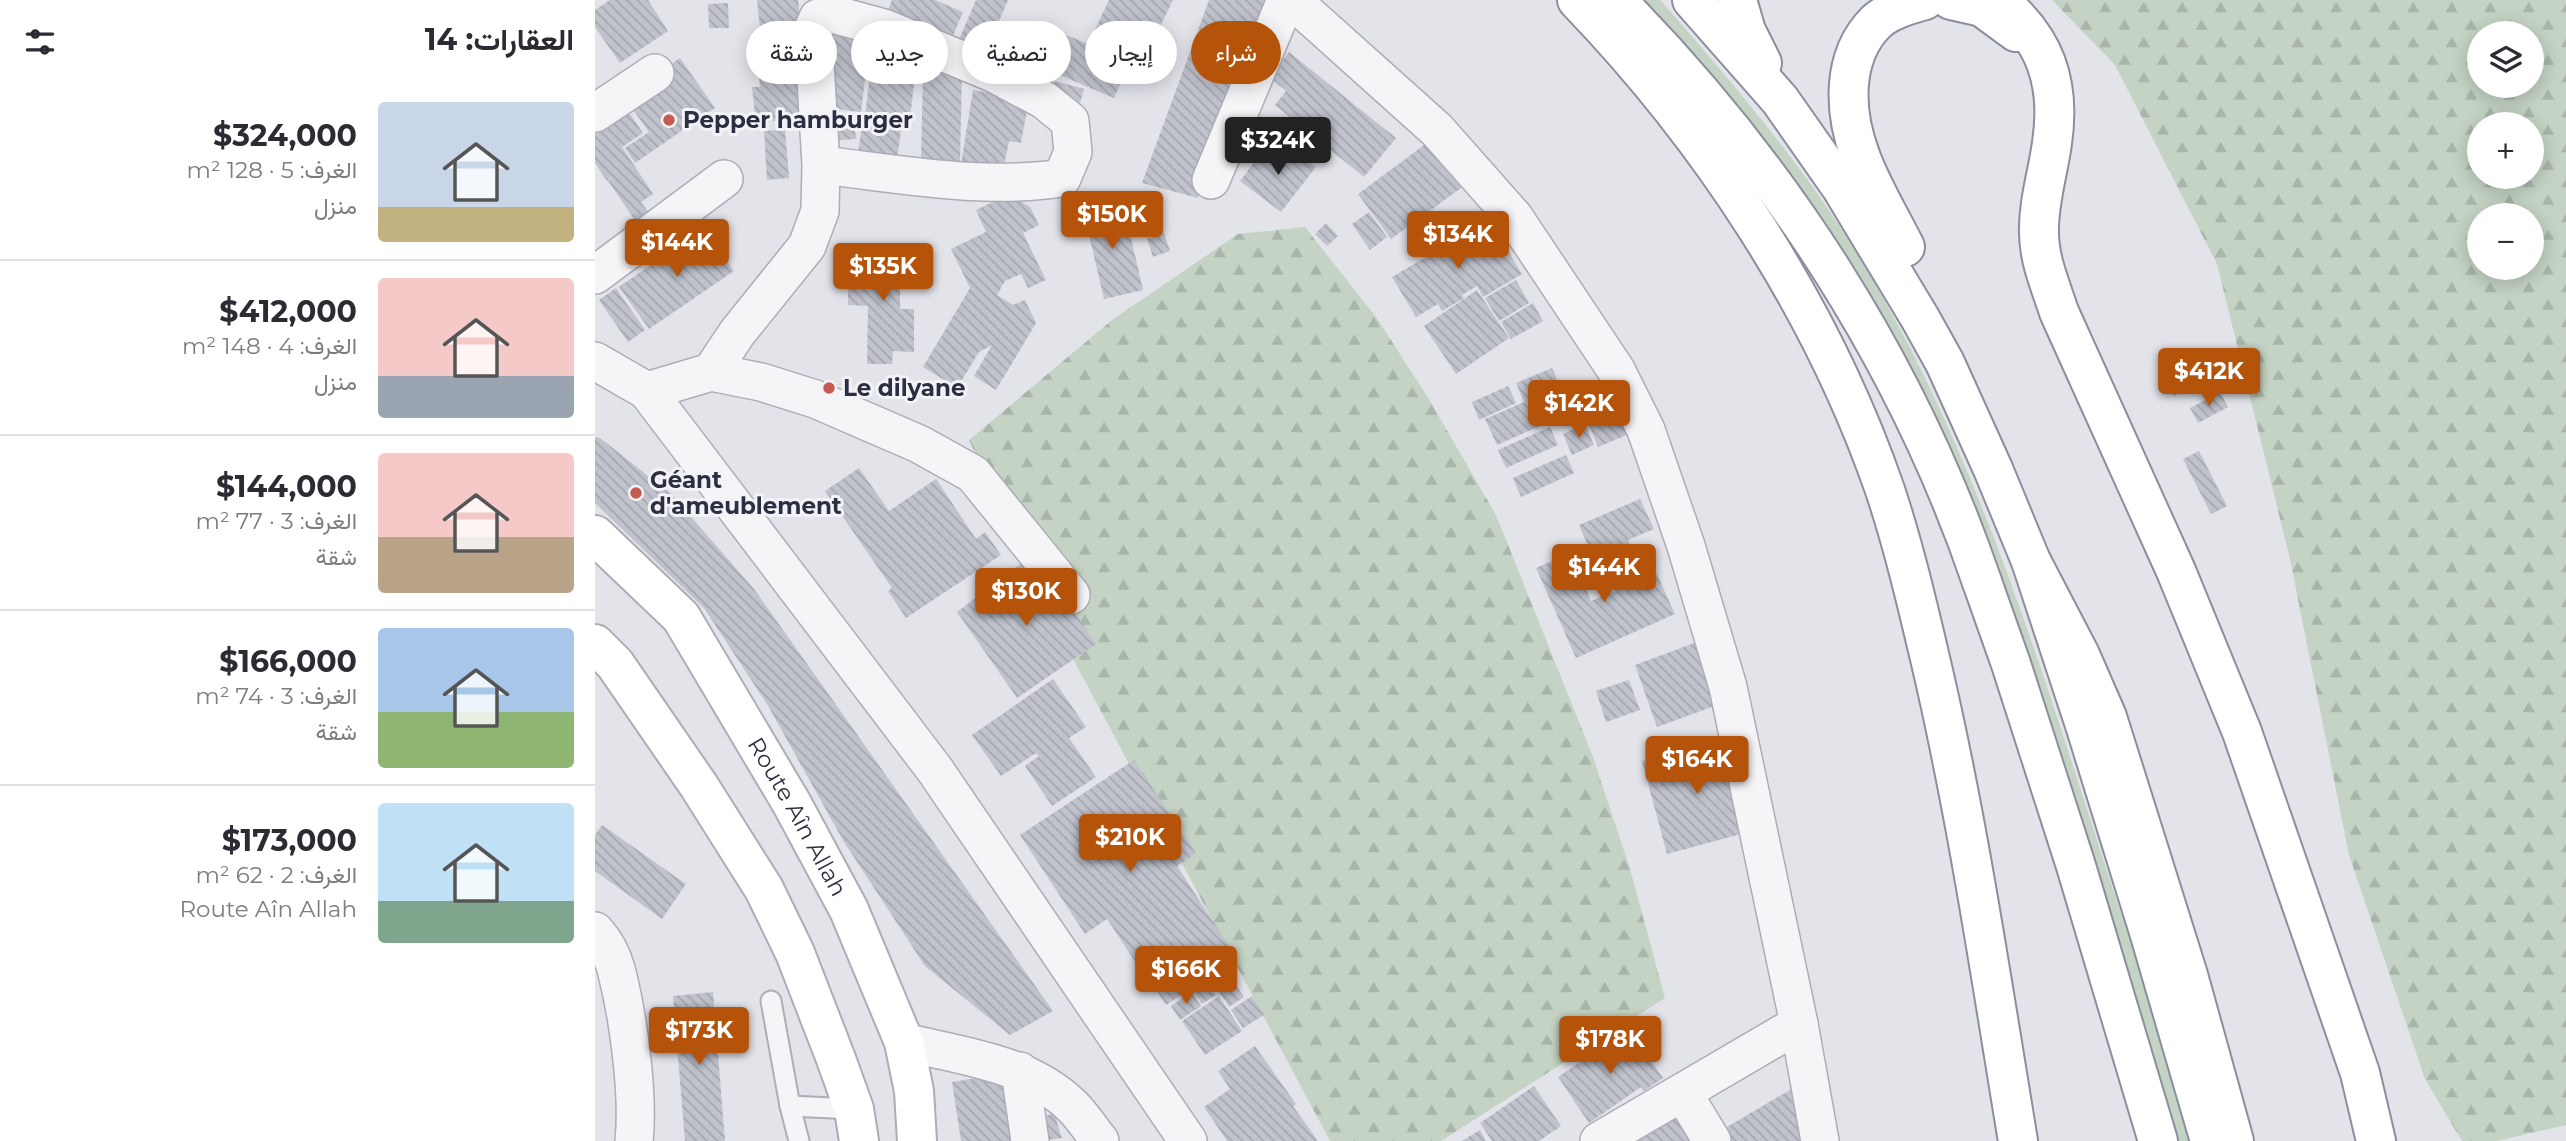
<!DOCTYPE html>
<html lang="ar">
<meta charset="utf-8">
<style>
body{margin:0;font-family:Montserrat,Vazirmatn,sans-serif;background:#f2f2f3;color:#2b2b33;direction:rtl;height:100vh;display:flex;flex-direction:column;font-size:26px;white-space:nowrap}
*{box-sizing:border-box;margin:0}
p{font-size:23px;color:#7c7c81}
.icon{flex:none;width:38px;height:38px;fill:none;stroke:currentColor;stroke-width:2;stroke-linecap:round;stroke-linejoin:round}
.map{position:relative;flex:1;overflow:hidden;direction:ltr}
.sheet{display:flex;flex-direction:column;background:#fff;width:595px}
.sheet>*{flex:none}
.hud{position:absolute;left:21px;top:21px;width:665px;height:63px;direction:rtl;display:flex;gap:14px}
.fabs{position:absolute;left:1872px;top:21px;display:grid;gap:14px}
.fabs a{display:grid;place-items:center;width:77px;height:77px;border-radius:50%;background:#fff;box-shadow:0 4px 18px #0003;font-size:35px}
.price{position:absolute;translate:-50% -60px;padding:0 16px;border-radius:7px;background:#b45309;color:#fff;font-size:23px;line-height:46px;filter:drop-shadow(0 2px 4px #0008)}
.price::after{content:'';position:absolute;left:50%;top:42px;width:21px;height:16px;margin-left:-10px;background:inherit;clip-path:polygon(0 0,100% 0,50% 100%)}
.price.selected{background:#222;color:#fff}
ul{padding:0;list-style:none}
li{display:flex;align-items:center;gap:21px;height:175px;padding:0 21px}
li+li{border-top:2px solid #e1e1e2}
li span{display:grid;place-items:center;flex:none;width:196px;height:140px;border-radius:7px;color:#555}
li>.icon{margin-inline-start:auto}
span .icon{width:84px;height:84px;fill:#fffc;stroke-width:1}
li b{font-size:30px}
h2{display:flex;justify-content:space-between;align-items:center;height:84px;padding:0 21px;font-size:30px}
.tag{padding:0 24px;border-radius:32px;background:#fff;box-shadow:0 4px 18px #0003;font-size:24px;line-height:63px}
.tag.selected{background:#b45309;color:#fff}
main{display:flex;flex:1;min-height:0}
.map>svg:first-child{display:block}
.grass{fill:#c4d3c4}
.forest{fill:url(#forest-firs);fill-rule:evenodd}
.building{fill:url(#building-back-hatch)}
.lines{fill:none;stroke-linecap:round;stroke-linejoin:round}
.service-casing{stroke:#acadb7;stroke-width:23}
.minor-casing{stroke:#acadb7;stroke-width:40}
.secondary-casing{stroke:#acadb7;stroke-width:42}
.trunk-casing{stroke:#8b8e9f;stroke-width:42}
.motorway-casing{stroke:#8b8e9f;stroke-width:42}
.service{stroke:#f5f5f8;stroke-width:19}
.minor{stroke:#f5f5f8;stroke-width:37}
.secondary{stroke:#fff;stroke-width:38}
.trunk{stroke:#fff;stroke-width:38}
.motorway{stroke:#fff;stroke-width:38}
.poi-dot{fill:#c55b51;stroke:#f2f3f7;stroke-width:2.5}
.labels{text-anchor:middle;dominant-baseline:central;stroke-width:6;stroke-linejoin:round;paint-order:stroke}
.poi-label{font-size:23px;font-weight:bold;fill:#2c2e41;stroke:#f2f3f7;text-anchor:start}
.street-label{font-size:23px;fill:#2c2e41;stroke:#f2f3f7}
</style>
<main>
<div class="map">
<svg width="1971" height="1141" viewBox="0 0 1971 1141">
<defs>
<pattern id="forest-firs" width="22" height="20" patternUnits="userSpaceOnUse" patternTransform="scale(1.75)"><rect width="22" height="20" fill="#c4d3c4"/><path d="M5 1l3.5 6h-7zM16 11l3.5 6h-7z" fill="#a9b5aa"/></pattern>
<pattern id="building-back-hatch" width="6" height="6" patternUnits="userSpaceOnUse" patternTransform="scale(1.75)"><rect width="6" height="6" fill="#c0c2cc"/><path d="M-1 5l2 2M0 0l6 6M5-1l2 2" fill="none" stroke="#a5a7b0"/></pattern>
</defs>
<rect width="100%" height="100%" fill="#e3e4ea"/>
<path class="grass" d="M1048,0H1065L1068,3C1135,80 1202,158 1256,244C1371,427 1435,633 1501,837C1533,938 1570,1039 1597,1141H1584L1484,816L1426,646L1144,109Z"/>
<g class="forest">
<path d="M1457,0H1971V1125L1902,1141H1867L1830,1079L1754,855L1695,559L1622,264L1520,65ZM1885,33H1937V86H1885ZM1885,124H1937V177H1885ZM1885,215H1937V268H1885Z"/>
<path d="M710,227L781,317L832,396L901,515L998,757L1035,869L1070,998L846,1141H735L468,640L374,440L517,320L643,234Z"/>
</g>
<g class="building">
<path d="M15,0H53L73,31L25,63L0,27V10Z"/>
<path d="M162,0H203L207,35L166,39Z"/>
<path d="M297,0H340L368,12L352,50L288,24Z"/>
<path d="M381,0H413L404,21L449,39L430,84L358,54Z"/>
<path d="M514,0H578L548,62L496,38Z"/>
<path d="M614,0H674L603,198L547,183Z"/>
<path d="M133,3L134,28H114L113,4Z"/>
<path d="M462,31L535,62L519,98L446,67Z"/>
<path d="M235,35L275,39L266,112L226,107Z"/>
<path d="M207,42L214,117L161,123L157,87H165L161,47Z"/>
<path d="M278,51L322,56L314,128L269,123Z"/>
<path d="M694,52L801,138L769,177L680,105L691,91L674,77Z"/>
<path d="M85,58L120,108L40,163L30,148L54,132L29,97Z"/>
<path d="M328,71L367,72L365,163L326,162Z"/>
<path d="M460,81L489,89L483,110L455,102Z"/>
<path d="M378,90L434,100L426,143L414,141L408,171L366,164Z"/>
<path d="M25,99L48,133L27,147L58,194L46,202L57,217L44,226L13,181L20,175L12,181L0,163V116Z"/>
<path d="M259,121L261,139L228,141L226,123Z"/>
<path d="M267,125L306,130L302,159L263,154Z"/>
<path d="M190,129L194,178L172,180L169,131Z"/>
<path d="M714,134L729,147L720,158L705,146Z"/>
<path d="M840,137L873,183L796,239L763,194Z"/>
<path d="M671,146L689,160L697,149L721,167L686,212L645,181Z"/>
<path d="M414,194L435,207L444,225L428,233L451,280L433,288L426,274L410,281L402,295L418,305L430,300L441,323L401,390L379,376L397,345L384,352L362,388L328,367L375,288L356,249L391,232L381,210Z"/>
<path d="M509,200L513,217L530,212L548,290L509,299L487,205Z"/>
<path d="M774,212L792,237L775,250L757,224Z"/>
<path d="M894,220L927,274L888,297L882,286L867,295L869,298L847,311L843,304L821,317L797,277Z"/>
<path d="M731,223L743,236L732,246L720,234Z"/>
<path d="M109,228L139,271L54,329L24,287Z"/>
<path d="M569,233L575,251L558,257L552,239Z"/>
<path d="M266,244L305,245V309H319V352L298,351L297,364H272L273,306L253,305V278L265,279Z"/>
<path d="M921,280L934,303L904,321L890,298Z"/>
<path d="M21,288L50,330L33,342L4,300Z"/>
<path d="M882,290L914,338L861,374L829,326Z"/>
<path d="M938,303L948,321L916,339L906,322Z"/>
<path d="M957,368L977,412L902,445L890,419L929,402L921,383Z"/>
<path d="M1592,371L1599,383L1579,396L1571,384Z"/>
<path d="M913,386L921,403L884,420L877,402Z"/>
<path d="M1625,392L1633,407L1603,423L1595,408Z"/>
<path d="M1019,402L1034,434L1003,447L990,415Z"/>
<path d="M990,424L999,445L977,455L968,434Z"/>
<path d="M955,427L963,445L911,468L903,450Z"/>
<path d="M0,437L5,438L76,494L159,589L458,1011L415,1035L330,966L249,842L172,704L109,608L0,503Z"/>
<path d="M1604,451L1632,506L1616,514L1588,459Z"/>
<path d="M971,455L979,473L926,497L918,478Z"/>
<path d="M264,468L294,511L341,479L381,539L390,532L406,555L311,618L293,591L297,588L230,491Z"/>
<path d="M1045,499L1059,529L1033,540L1036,547L1000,562L984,525Z"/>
<path d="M975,553L996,601L1030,587L1024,573L1055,559L1080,614L981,658L941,568Z"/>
<path d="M431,560L459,582L501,644L422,698L362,612Z"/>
<path d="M1102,642L1125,704L1062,727L1040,665Z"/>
<path d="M458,679L491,727L474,738L501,777L457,806L430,766L444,756L441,753L406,776L377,735Z"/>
<path d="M1034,680L1045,710L1011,722L1001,691Z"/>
<path d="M1133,738L1157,831L1072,854L1047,761Z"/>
<path d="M539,760L601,853L582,866L642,958L595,990L566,947L541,963L512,919L490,934L425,835Z"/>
<path d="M7,825L91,884L67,919L0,871V835Z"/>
<path d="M565,950L592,991L571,1005L544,964Z"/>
<path d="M630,969L649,997L634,1007L615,978Z"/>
<path d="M613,983L621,995L607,1004L599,992Z"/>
<path d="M118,992L130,1141H90L78,996Z"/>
<path d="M597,992L606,1006L585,1020L576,1006Z"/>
<path d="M624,996L647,1031L610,1055L587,1021Z"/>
<path d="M657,996L669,1015L648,1028L636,1010Z"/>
<path d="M1034,1029L1068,1078L1049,1091L1046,1087L994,1123L963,1077Z"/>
<path d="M660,1046L701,1104L698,1106L723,1141H632L609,1107L635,1089L623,1071Z"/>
<path d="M407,1074L417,1141H366L357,1082Z"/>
<path d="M939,1086L966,1126L944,1141H897L885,1123Z"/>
<path d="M1195,1090L1221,1137L1214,1141H1131L1125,1131Z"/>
<path d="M1087,1101L1112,1141H1024Z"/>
<path d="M459,1113L467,1138L443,1141L437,1121Z"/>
<path d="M885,1130L891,1141H867Z"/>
</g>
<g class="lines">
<g class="service-casing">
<g id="service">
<path d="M176,1001L195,1106L204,1141"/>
<path d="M195,1106L259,1109"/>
</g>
</g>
<g class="minor-casing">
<g id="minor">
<path d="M697,0L842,130L919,217L1021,370L1051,430L1091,546L1133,687L1204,1024L1225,1141"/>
<path d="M0,113L60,73"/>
<path d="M616,180L691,0"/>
<path d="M0,275L129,179"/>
<path d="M0,361L52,391L116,372L142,333L212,246L225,211L226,165L218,29L223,18L237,14L289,28L398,73L449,100L475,121L478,152L467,178C388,190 306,174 226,165"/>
<path d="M116,372L166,382L220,399L324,444L378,474L476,595"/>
<path d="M52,391L340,770L593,1141"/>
<path d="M0,931C9,941 17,955 21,969C33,1015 44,1093 39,1141"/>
<path d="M309,1042C367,1056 434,1063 478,1107C488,1117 496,1130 505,1141"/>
<path d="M425,1071L435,1141"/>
<path d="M1088,1093L1117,1141"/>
<path d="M1004,1141L1204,1024"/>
</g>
</g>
<g class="secondary-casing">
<g id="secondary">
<path id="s1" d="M0,535L86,617L197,804L254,910L309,1042L319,1091L322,1141"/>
<path d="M0,644L20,664L104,786L169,889L200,953L241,1059L259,1109L264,1141"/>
</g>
</g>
<g class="trunk-casing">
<g id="trunk">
<path d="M982,0C1115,138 1227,308 1290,490C1308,544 1321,599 1334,654C1372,814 1396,978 1423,1141"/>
<path d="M1021,0C1184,165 1312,362 1387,582"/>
<path d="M1097,0L1185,100L1246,187L1325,318L1350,363L1398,469L1436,561L1491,728L1555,935L1615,1141"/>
<path d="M1142,0L1151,31L1167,63"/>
<path d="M1356,0L1387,7L1421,32"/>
<path d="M1403,0C1450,38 1466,82 1457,143C1453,173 1443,203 1444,233C1444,260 1456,287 1464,312L1581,571L1647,732L1765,1073L1781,1141"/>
<path d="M1310,247C1295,217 1276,186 1265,155C1249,112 1246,57 1281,22C1294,10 1313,5 1330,0"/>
</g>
</g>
<g class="motorway-casing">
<g id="motorway">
<path d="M1436,561L1485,655L1512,717L1593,975L1639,1141"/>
<path d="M1387,582L1416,664L1481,866L1563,1141"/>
</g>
</g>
<use href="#service" class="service"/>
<use href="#minor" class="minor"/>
<use href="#secondary" class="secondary"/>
<use href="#trunk" class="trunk"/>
<use href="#motorway" class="motorway"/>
</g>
<g class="poi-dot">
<circle cx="74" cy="120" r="7"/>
<circle cx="234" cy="388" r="7"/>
<circle cx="41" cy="493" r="7"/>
</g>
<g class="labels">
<g class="poi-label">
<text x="88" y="120">Pepper hamburger</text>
<text x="248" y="388">Le dilyane</text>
<text x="55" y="480">Géant<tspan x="55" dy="26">d'ameublement</tspan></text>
</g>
<g class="street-label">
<text stroke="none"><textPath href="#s1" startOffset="350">Route Aîn Allah</textPath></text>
</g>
</g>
</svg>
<div class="fabs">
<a><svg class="icon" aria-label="layers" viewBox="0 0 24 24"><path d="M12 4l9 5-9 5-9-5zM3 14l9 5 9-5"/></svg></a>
<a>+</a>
<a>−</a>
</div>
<b class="price selected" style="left:683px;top:177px">$324K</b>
<b class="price" style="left:517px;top:251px">$150K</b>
<b class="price" style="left:863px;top:271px">$134K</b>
<b class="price" style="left:82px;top:279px">$144K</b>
<b class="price" style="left:288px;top:303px">$135K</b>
<b class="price" style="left:1614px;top:408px">$412K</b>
<b class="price" style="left:984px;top:440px">$142K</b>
<b class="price" style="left:1009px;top:604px">$144K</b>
<b class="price" style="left:431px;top:628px">$130K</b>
<b class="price" style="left:1102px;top:796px">$164K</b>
<b class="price" style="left:535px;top:874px">$210K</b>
<b class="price" style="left:591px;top:1006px">$166K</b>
<b class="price" style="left:104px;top:1067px">$173K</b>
<b class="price" style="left:1015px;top:1076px">$178K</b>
<div class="hud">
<a class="tag selected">شراء</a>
<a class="tag">إيجار</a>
<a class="tag">تصفية</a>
<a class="tag">جديد</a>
<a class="tag">شقة</a>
</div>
</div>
<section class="sheet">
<h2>العقارات: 14<svg class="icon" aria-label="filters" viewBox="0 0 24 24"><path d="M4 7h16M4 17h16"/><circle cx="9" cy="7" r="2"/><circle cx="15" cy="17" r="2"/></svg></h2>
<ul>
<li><span style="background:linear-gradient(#c9d6e8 75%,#c2b280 0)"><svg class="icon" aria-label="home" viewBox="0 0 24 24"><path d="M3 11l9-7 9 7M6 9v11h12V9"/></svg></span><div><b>$324,000</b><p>الغرف: 5 · 128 m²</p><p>منزل</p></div></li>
<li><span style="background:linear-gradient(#f6c9c9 70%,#9aa5b1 0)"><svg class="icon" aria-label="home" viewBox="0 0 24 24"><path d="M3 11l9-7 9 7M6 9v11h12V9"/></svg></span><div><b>$412,000</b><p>الغرف: 4 · 148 m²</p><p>منزل</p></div></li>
<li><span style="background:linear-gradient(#f6c9c9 60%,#b9a48a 0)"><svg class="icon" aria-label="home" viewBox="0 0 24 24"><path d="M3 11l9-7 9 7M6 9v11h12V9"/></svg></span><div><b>$144,000</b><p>الغرف: 3 · 77 m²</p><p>شقة</p></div></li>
<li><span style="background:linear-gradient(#a9c7e8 60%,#8fb573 0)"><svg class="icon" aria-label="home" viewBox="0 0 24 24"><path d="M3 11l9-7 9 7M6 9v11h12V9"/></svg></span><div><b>$166,000</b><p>الغرف: 3 · 74 m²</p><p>شقة</p></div></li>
<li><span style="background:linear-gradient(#bfe0f5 70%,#7fa58c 0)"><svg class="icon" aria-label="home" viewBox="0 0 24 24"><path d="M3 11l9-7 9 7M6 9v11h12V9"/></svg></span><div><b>$173,000</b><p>الغرف: 2 · 62 m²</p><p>Route Aîn Allah</p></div></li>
</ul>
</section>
</main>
